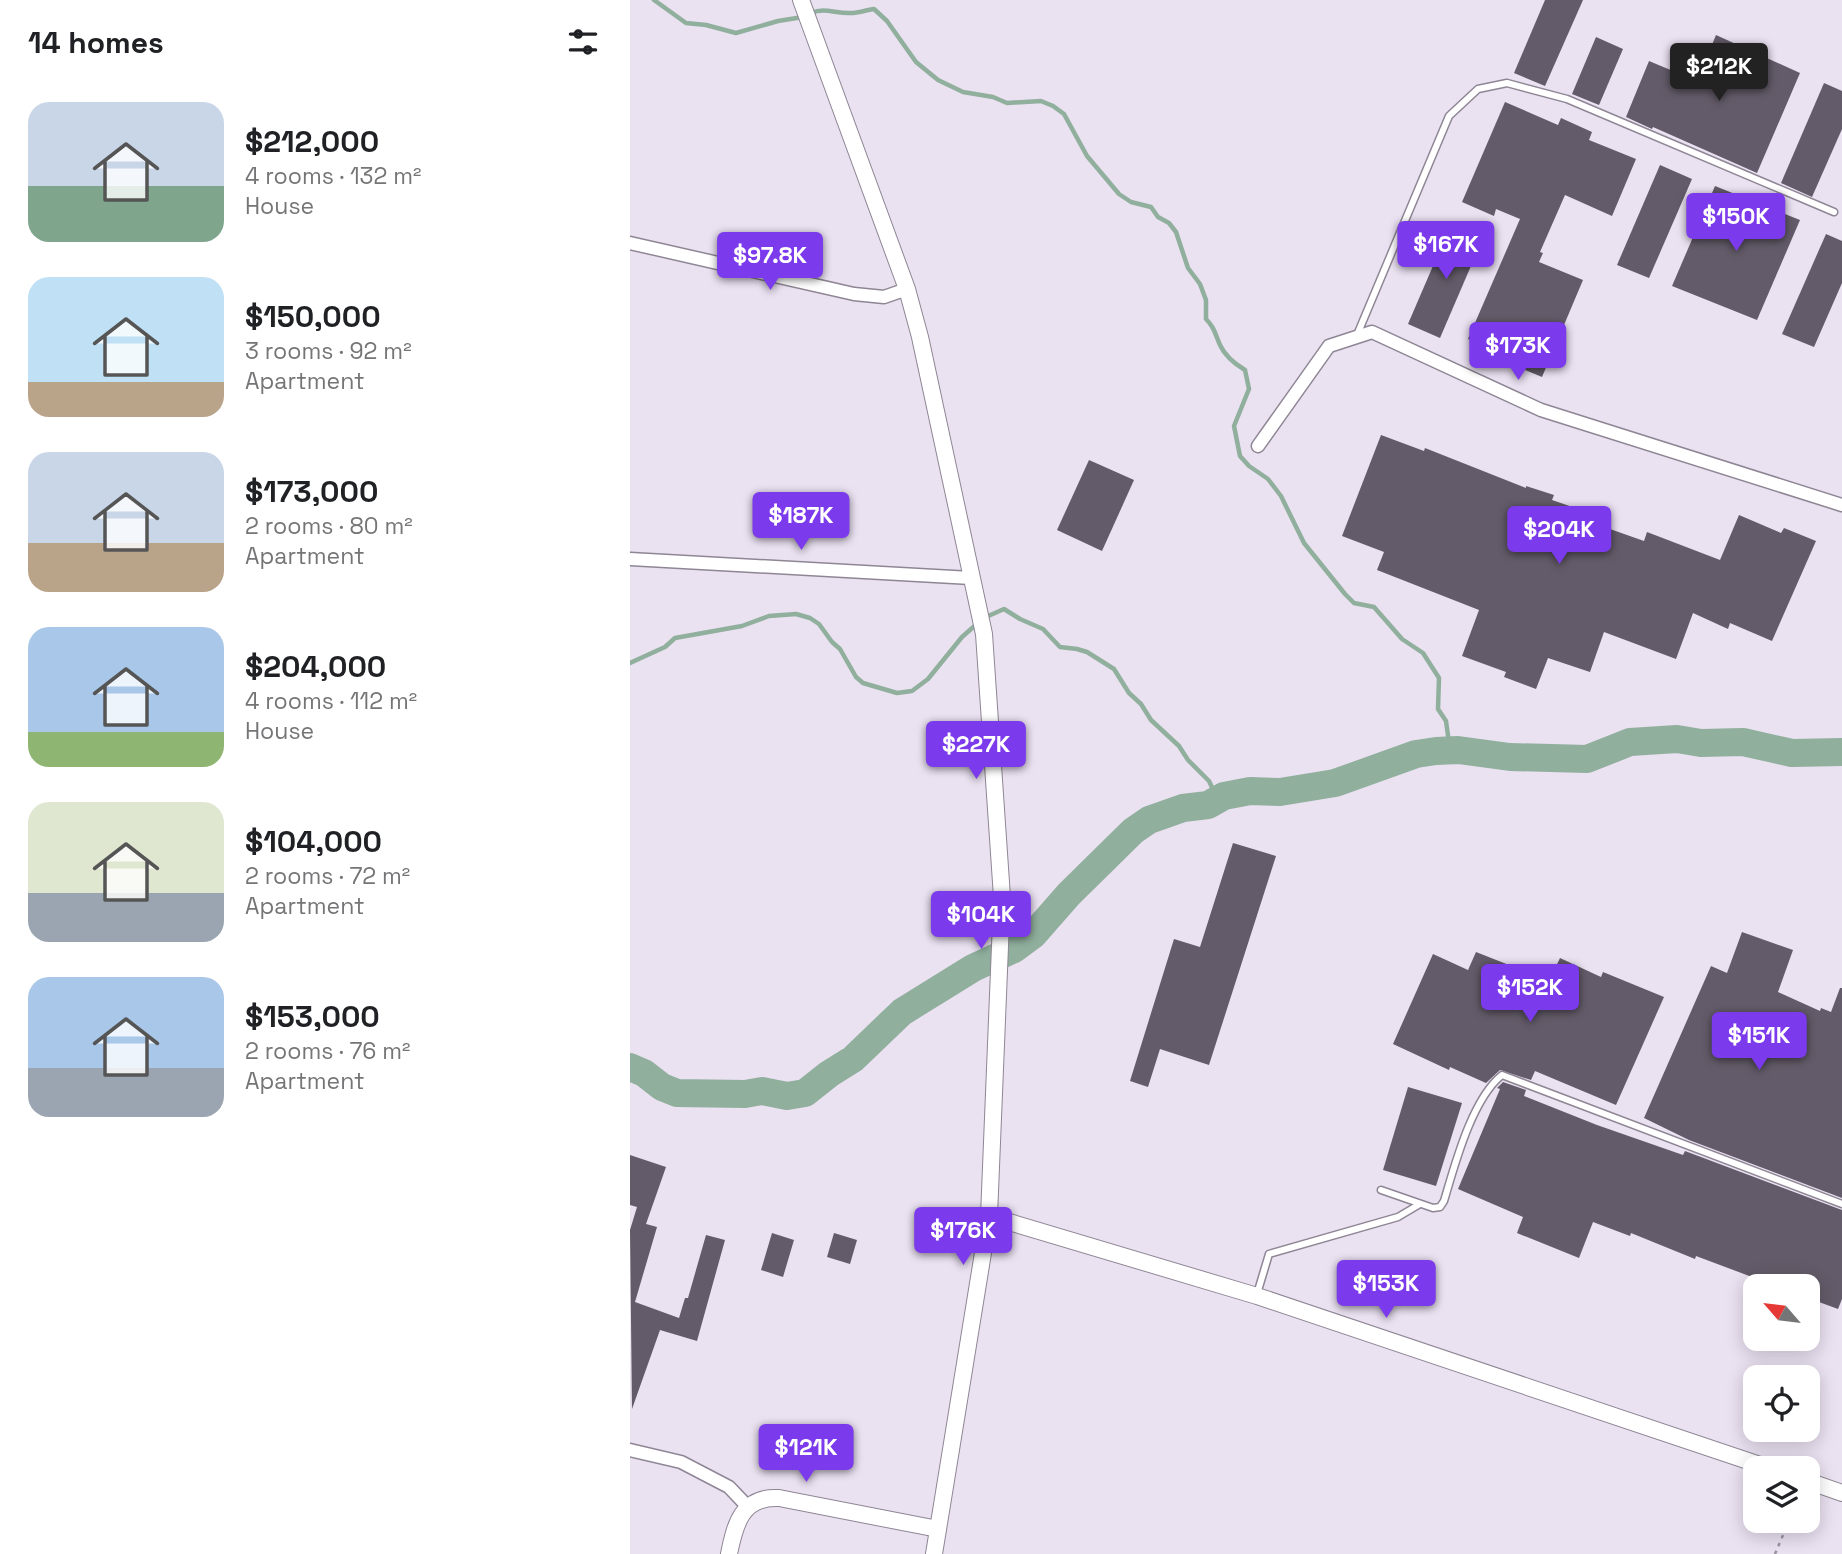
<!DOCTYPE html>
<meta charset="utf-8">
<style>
body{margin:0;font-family:"Space Grotesk",sans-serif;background:#f2f2f2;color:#202124;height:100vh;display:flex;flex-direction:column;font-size:26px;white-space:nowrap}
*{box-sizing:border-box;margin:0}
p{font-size:23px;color:#757577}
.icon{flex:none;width:38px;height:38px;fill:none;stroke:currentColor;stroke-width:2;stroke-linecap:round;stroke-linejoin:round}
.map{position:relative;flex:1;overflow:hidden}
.panel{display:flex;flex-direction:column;background:#fff;width:630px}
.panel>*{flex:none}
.needle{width:46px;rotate:298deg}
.fabs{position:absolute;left:1113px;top:1274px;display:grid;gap:14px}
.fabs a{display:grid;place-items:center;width:77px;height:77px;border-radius:14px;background:#fff;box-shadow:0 4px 18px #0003;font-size:35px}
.price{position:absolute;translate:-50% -60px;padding:0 16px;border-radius:7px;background:#7c3aed;color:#fff;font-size:23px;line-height:46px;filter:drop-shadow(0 2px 4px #0008)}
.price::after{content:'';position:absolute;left:50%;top:42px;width:21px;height:16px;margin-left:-10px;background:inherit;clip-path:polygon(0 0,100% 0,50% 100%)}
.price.on{background:#222;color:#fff}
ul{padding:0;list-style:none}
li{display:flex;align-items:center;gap:21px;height:175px;padding:0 28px}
li span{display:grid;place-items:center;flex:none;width:196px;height:140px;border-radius:21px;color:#555}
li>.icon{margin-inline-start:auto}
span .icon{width:84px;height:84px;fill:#fffc;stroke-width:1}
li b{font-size:30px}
h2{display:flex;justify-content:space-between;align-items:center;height:84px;padding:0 28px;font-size:30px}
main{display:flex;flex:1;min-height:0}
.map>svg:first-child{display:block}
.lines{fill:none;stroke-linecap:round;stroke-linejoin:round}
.stream{stroke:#90af9d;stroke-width:4.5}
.river{stroke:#90af9d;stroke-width:28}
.building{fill:#635b69}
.service-casing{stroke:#8f8695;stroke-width:9}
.minor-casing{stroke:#8f8695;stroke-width:15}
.tertiary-casing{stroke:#8f8695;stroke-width:18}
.path{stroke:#9a949f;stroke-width:2.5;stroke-dasharray:3.5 5;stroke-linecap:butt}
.service{stroke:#fff;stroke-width:6}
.minor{stroke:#fff;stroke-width:12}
.tertiary{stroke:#fff;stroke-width:16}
</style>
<main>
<section class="panel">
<h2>14 homes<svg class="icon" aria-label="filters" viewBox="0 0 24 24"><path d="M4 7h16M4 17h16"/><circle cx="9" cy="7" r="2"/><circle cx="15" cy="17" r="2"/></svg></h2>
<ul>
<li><span style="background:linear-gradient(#c9d6e8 60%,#7fa58c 0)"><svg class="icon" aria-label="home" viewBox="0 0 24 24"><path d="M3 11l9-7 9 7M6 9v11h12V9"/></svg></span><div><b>$212,000</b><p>4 rooms · 132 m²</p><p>House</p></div></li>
<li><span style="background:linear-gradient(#bfe0f5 75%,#b9a48a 0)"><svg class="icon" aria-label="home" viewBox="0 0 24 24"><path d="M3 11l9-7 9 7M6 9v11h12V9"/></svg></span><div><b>$150,000</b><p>3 rooms · 92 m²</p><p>Apartment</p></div></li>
<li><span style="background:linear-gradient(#c9d6e8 65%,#b9a48a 0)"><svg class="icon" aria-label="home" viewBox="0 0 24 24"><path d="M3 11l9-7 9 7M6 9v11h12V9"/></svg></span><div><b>$173,000</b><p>2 rooms · 80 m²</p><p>Apartment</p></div></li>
<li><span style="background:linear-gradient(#a9c7e8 75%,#8fb573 0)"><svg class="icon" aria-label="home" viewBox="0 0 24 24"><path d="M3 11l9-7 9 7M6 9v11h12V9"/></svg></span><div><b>$204,000</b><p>4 rooms · 112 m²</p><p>House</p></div></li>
<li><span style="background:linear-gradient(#dfe7d0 65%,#9aa5b1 0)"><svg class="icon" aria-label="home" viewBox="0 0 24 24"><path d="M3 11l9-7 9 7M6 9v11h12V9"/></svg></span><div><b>$104,000</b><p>2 rooms · 72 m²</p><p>Apartment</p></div></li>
<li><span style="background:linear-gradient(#a9c7e8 65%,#9aa5b1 0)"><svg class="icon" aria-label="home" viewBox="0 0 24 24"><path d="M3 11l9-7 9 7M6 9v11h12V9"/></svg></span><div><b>$153,000</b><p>2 rooms · 76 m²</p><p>Apartment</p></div></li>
</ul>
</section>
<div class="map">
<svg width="1212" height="1554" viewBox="0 0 1212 1554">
<rect width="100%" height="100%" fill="#eae1f1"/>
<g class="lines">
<g class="stream">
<path d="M24,0L56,23L76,25L106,33L148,21L173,17"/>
<path d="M181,13C195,7 206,14 221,13C228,13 236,10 244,9L257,21L286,62L308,80L333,92L363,97L377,103L411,101L423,106L434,114L457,156L489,194L501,202L521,207L528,217L539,223L546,232L558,268L570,284L576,300V319C585,328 585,334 590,345C595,356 605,364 615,370L619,389L604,426L610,456L619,466L638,479L651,496L674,543L715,594L724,603L744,607L772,639L793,653L809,678L808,709L816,721L820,750"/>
<path d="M356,617L374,609L390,619L413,629L430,647L447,649L457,652L484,669L499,693L511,704L521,720L549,746L558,760L579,781L588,800"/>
<path d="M0,663L35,647L45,638L112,626L139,616L166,614L180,618L189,624L202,642L210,649L226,677L233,683L267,693L282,691L298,679L332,637L349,622"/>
</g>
<path class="river" d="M0,1067L14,1073L32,1087L47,1093L115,1094L132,1091L157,1096L175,1093L199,1074L223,1059L272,1012L343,968L384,949L403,935L439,894L503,831L519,820L553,808L578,805L594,796L620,791L650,792L705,783L786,754L806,751L828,750L880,757L957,759L1000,742L1047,739L1071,743L1113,742L1162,753L1212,752"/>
</g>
<g class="building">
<path d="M915,0H953L915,86L884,73Z"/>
<path d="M1086,35L1170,73L1127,173L1023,127L1022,129L996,117L1019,61L1067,81Z"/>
<path d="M966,37L993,49L969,105L942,94Z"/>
<path d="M1194,83L1212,91V129L1182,197L1151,183Z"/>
<path d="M875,102L928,125L931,118L962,132L959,140L1006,159L982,216L935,195L910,252L913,253L909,262L953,280L912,377L888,367L890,362L838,339L890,219L866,209L864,216L832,202Z"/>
<path d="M1030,165L1062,179L1019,278L987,265Z"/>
<path d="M1085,186L1170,220L1127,320L1042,286Z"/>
<path d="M821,224L853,238L810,338L778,324Z"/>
<path d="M1196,234L1212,241V283L1184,347L1152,334Z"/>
<path d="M751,435L794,451L795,448L896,488V486L924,495L922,500L966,515L963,523L1014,541L1017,532L1090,560L1109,515L1151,533L1154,528L1186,541L1142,641L1100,623L1098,629L1063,613L1046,659L974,632L960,672L918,658L906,689L874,677L876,672L832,656L849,610L747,570L754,552L712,536Z"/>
<path d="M459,460L504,480L472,551L427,530Z"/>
<path d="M603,843L646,856L579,1065L530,1049L518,1087L500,1081L544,939L570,947Z"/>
<path d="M1112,932L1163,950L1148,992L1190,1011L1191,1008L1201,1012L1210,988H1212V1198L1059,1140L1014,1118L1081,966L1097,973Z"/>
<path d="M846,952L919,981L930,958L971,977L973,972L1034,997L986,1105L905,1071L901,1080L870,1070L856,1083L820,1067L819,1070L763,1044L803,954L838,970Z"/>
<path d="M873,1082L896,1090L894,1096L967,1125L1053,1155L1055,1151L1212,1210V1299L1208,1309L1178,1298V1286H1146L1066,1256L1065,1259L1001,1233L1000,1236L963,1222L949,1258L887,1233L893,1217L828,1189L870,1089L867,1088Z"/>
<path d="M778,1087L832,1103L806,1186L753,1170Z"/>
<path d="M0,1155L36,1167L16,1224L27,1227L5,1302L49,1318L55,1298H58L76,1235L95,1240L67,1341L30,1330L2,1409L0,1230L7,1207L0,1205Z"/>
<path d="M142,1233L164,1240L153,1277L131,1270Z"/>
<path d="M204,1233L227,1240L220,1264L197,1257Z"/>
</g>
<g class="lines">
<g class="service-casing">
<g id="service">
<path d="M727,335L819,116L848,89L877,83L937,99L1204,212"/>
<path d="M751,1190L803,1208L810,1207L814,1201C825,1164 842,1099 872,1075L1212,1204"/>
<path d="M627,1294L639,1254L768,1217L790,1204"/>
</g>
</g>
<g class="minor-casing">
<g id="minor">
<path d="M0,243L224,294L254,297L277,289"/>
<path d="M628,446L699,346L742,332L911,410L1212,505"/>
<path d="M0,559L341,578"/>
<path d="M0,1450L51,1462L99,1487L118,1507"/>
</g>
</g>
<g class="tertiary-casing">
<g id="tertiary">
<path d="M171,0L277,289L290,337L354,634L372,897L359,1216L304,1554"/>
<path d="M359,1216L627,1296L1139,1468"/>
<path d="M1178,1481L1212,1493"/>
<path d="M99,1554C105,1524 112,1496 149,1498L308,1529"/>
</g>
</g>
<path class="path" d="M1145,1554L1159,1521"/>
<use href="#service" class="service"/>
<use href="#minor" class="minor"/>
<use href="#tertiary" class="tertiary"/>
</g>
</svg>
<div class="fabs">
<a><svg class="needle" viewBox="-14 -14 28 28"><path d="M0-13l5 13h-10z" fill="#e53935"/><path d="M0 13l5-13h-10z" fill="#757577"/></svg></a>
<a><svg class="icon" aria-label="locate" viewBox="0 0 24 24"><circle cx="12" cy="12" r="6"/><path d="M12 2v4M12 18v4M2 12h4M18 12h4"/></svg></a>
<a><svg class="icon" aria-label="layers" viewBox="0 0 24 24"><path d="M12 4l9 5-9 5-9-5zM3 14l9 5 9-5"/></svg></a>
</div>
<b class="price on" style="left:1089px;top:103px">$212K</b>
<b class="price" style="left:1106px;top:253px">$150K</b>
<b class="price" style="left:816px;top:281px">$167K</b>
<b class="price" style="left:140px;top:292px">$97.8K</b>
<b class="price" style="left:888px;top:382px">$173K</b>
<b class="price" style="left:171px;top:552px">$187K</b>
<b class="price" style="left:929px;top:566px">$204K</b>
<b class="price" style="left:346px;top:781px">$227K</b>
<b class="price" style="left:351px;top:951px">$104K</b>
<b class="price" style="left:900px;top:1024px">$152K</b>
<b class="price" style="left:1129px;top:1072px">$151K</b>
<b class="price" style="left:333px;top:1267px">$176K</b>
<b class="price" style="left:756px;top:1320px">$153K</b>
<b class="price" style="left:176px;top:1484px">$121K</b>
</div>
</main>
